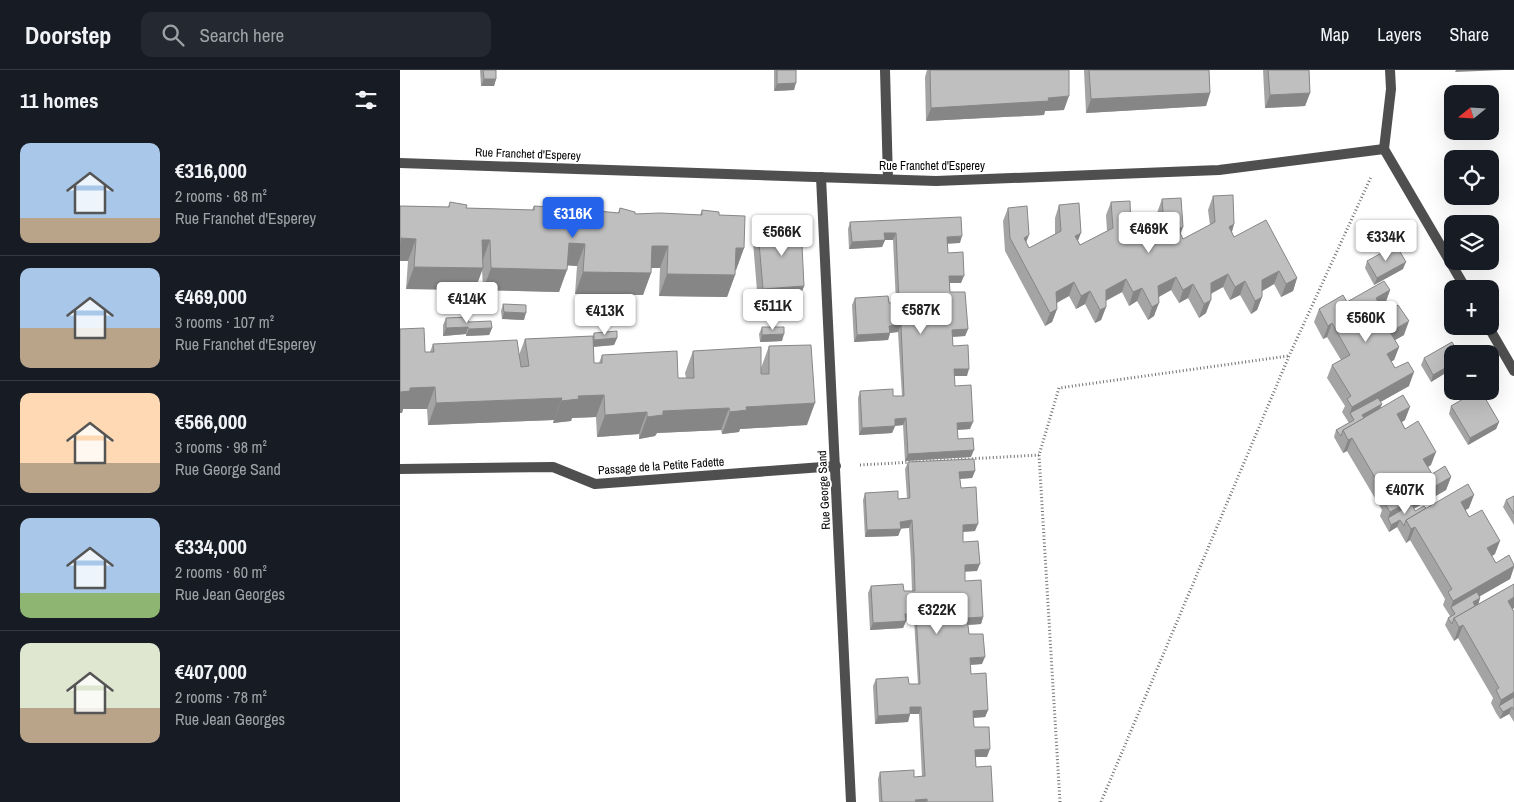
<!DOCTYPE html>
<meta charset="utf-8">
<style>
body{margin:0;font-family:"Archivo Narrow",sans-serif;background:#242831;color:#f1f3f6;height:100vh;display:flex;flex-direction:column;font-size:19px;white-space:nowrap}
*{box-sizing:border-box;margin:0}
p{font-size:16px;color:#9ea1a6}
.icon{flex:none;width:28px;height:28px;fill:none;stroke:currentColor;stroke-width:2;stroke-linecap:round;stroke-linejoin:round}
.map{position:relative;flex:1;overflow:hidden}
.side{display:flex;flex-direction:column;background:#171b24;width:400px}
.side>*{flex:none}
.needle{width:32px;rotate:252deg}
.tools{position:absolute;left:1044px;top:15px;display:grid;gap:10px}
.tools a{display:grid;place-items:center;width:55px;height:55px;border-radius:10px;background:#171b24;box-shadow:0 5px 20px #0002;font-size:25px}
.price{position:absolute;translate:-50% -42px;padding:0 11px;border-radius:5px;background:#fff;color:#222;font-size:16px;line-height:32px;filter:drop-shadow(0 1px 2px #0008)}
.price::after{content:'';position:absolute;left:50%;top:30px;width:15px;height:11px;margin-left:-8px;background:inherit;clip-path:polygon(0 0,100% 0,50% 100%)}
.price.current{background:#2563eb;color:#fff}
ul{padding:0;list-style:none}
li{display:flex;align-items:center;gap:15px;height:125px;padding:0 20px}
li+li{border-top:1px solid #363941}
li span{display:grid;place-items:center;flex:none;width:140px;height:100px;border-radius:10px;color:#555}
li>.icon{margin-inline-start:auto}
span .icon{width:60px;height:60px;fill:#fffc;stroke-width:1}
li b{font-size:21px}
h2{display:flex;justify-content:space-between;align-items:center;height:60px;padding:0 20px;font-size:21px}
header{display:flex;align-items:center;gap:30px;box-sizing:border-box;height:70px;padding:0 25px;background:#171b24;border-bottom:1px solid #363941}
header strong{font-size:24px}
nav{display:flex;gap:28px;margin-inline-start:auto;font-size:18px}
.search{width:350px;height:45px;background:#242831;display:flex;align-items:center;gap:12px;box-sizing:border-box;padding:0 18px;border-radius:10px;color:#9ea1a6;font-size:19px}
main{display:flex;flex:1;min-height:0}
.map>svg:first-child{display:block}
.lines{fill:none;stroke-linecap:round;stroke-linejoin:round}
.path{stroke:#717171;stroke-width:3;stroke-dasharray:1 2.5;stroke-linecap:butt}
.street{stroke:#4f4f4f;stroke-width:10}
.wall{fill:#a4a4a4}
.shaded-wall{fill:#868686}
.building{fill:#bfbfbf;stroke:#868686}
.labels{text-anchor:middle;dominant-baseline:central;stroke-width:4;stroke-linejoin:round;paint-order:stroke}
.street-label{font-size:12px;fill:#000;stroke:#fff}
</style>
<header>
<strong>Doorstep</strong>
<div class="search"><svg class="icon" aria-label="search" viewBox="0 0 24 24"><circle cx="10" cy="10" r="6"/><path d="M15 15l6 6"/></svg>Search here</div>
<nav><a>Map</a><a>Layers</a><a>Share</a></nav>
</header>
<main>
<section class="side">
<h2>11 homes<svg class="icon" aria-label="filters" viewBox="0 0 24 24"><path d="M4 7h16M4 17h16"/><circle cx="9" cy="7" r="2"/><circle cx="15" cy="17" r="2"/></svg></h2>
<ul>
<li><span style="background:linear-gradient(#a9c7e8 75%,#b9a48a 0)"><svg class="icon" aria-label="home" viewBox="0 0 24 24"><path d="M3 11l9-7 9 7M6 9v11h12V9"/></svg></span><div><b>€316,000</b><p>2 rooms · 68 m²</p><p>Rue Franchet d'Esperey</p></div></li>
<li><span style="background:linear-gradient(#a9c7e8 60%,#b9a48a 0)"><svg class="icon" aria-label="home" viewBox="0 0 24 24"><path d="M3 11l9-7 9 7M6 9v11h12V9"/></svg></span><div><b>€469,000</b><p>3 rooms · 107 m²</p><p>Rue Franchet d'Esperey</p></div></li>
<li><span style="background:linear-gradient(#ffd9b3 70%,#b9a48a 0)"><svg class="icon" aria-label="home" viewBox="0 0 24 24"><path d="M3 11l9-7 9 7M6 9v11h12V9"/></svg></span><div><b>€566,000</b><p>3 rooms · 98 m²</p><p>Rue George Sand</p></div></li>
<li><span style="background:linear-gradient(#a9c7e8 75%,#8fb573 0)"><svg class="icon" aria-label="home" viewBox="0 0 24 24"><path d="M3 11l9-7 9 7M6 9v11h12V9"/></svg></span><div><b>€334,000</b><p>2 rooms · 60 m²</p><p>Rue Jean Georges</p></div></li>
<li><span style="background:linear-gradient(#dfe7d0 65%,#b9a48a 0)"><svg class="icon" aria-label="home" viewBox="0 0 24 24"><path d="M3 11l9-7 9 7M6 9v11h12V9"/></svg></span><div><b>€407,000</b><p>2 rooms · 78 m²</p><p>Rue Jean Georges</p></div></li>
</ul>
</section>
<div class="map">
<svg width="1114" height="732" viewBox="0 0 1114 732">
<rect width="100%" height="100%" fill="#fff"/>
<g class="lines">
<g class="path">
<path d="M460,395L639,385"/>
<path d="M660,732L639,385L659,318L888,286"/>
<path d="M701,732L889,286L971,107"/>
</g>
<g class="street">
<path d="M485,0L488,109"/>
<path d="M984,79L1066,219"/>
<path d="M984,79L991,19L990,0"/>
<path d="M0,93L536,111L819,100L984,79"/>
<path d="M421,107L451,732"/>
<path d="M1088,256L1114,301"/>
<path d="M0,399L153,397L195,414L436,396"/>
</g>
</g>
<g class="wall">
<path d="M80,0H96V9L94,16H81Z"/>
<path d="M374,0H396L394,20L374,21Z"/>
<path d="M527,0H530L664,40L645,41L644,45L526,51L525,7Z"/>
<path d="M684,0H809L810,23L806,36L686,43Z"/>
<path d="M863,0H909L910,23L905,36L865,38Z"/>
<path d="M813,126L834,154L832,162L834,167L897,208L893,221L881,227L874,214L862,221V227L857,240L851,244L840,225L830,230L823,217L811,224L806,243L799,248L788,228L779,233L771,220L759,227L754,246L748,250L737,231L729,236L722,222L706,231V237L701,250L695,253L685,234L676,239L669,226L657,233V239L652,252L645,256L605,181L603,151L608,138L629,178L655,164V148L659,135L680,175L707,161L706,145L711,132L731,172L758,158L757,143L762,129L783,157L780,164L783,169L810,155L808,140Z"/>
<path d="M50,132L66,138L132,140L134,136L150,140L218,143L220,138L235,144L300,145L302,140L319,145L344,178L336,200H335V205L327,227L259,226L260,198H251V203L243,225L175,224L177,196L167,195L159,222L83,220L82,199L75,220L6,219L8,191L0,136L48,137Z"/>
<path d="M450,152L560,173H547L548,183L561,213H550V222L568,259L565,266L552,267L553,276L567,306H554L555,316L570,359L557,360L558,369L571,387L505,391L503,355L495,356L492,363L459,365L458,328L460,321L493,326H502L498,262L490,263L488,270L454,272L452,235L455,228L489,233H496L493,170H485L482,177L449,179L448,159Z"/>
<path d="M376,157L404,216L399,229L358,233L353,172L356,165L357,164L358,161H374Z"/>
<path d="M967,191L1003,199L974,215L965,198Z"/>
<path d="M990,220L985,234L981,236L984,243L1004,265L995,270L999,277L994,290L991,291L995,298L1009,316L980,332L982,334L980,339L1005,350L1002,352L1005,359L1031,395L1028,397L1032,404L1051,407L1046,420L1014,439L1015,441L1026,438H1069L1065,440L1095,484L1092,486L1096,493L1114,495V498L1110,509L1079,527L1080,528L1078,534L1114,514V538L1112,539L1114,542V652L1109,644L1100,649L1096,643L1091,633L1093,628L1058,568L1054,571L1045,555L1048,548L1050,546L1043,535L1045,529L1010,470L1006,473L997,457L989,462L980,446L982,440L947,381L943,383L934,367L936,360L949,353L942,342L945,336L927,308L932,295L941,290L927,267L923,269L914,252L919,239L947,232Z"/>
<path d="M103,234L124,250L102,249L101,241Z"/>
<path d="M46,248L68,252L92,258L89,265L66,266V264L43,266V255Z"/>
<path d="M362,257L382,271L360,272L359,264Z"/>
<path d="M194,263L217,268L214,275L193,277L194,293H199L202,285L278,308H286L285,303L293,281L361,298L369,276L407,355L340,359L339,362L322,364L321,360L257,363L255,366L239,369V364L197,367L196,347L172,348L171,351L153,353L154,350L28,355L27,339H3L2,343H0L30,282L33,274L119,285L125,269L193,266Z"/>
<path d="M1052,284V299L1031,312L1021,295L1024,288Z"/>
<path d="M1051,336L1099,352L1096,359L1068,375L1049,344Z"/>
<path d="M508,392L575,401L572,408L560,409L561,418L575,461L563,462V472L577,501H565V511L583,547L581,554L568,555L569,564L582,594L570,595L571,604L588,640L585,647L573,648L574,657L587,687H575L576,697L593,732H479L478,709L480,702L514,707H522L519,644H510L508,652L475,654L473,616L476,609L509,614H518L514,550L506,551L503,558L470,560L468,523L471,516L504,521H512L511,492L509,458H501L498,466L465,467L463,430L465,423L498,429L507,428L505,399Z"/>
<path d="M1114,426V455L1103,437L1106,430Z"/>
</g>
<g class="shaded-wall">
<path d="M1056,0H1104L1055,2Z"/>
<path d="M84,9H96L94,16H81Z"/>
<path d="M396,13L394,20L374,21L377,14Z"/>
<path d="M810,23L806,36L686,43L691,29Z"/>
<path d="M910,23L905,36L865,38L870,25Z"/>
<path d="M669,26L664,40L645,41L644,45L526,51L531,38Z"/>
<path d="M834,154L830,168L829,157Z"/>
<path d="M783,157L778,170V159Z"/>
<path d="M731,160L726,173V162Z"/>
<path d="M484,163H496L493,170H485L482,177L449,179L452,172Z"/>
<path d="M681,163L676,176L675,166Z"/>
<path d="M629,165L624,178V168Z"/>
<path d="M562,166L560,173L545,174L547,167Z"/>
<path d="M1,168L16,169L8,191H0V172Z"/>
<path d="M82,170H90L82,192Z"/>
<path d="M169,173L185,174L177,196L161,195Z"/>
<path d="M252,176H268L260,198H244Z"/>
<path d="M336,178H344L336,200H328Z"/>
<path d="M1006,192L1003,199L974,215L977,208Z"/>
<path d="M14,197L83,198L75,220L6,219Z"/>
<path d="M91,198L167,200L159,222L83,220Z"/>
<path d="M879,201L874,214L857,224L862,210Z"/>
<path d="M183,202L251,203L243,225L175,224Z"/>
<path d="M267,204L335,205L327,227L259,226Z"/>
<path d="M828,204L823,217L806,226L811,213Z"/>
<path d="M549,206H564L561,213H547Z"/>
<path d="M776,207L771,220L753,230L758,216Z"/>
<path d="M897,208L893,221L881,227L886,214Z"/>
<path d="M726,209L722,222L701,233L706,220Z"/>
<path d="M845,211L840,225L830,230L835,217Z"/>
<path d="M674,212L669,226L652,235L656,222Z"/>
<path d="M793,214L788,228L779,233L783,220Z"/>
<path d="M404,216L399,229L358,233L363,219Z"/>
<path d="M742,218L737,231L729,236L733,222Z"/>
<path d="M990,220L985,234L971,242L976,228Z"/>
<path d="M690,221L685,234L676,239L681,226Z"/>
<path d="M862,227L857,240L851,244L855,231Z"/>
<path d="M811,230L806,243L799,248L804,234Z"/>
<path d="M759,233L754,246L748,250L752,237Z"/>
<path d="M706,237L701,250L695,253L700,240Z"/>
<path d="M657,239L652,252L645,256L650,243Z"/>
<path d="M104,242L126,243L124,250L102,249Z"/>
<path d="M1009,251L1004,265L986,275L990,262Z"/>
<path d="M932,253L927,267L923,269L928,256Z"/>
<path d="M501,255L498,262L487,263L489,256Z"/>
<path d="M68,257L66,264L43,266L46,258Z"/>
<path d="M92,258L89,265L66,266L69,259Z"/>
<path d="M568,259L565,266L549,267L552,260Z"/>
<path d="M490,263L488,270L454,272L457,265Z"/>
<path d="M384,264L382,271L360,272L362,265Z"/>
<path d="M217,268L214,275L191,277L194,270Z"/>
<path d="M999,277L994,290L982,297L987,284Z"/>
<path d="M1052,294V299L1031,312L1033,305Z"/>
<path d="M554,299H569L567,306H552Z"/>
<path d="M1014,302L1009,316L952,348L950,343L952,337Z"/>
<path d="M35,317L27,339H3L2,343H0V322L10,318Z"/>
<path d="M204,325L196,347L172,348L171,351L153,353L161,331L178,326Z"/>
<path d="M162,328L154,350L28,355L36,333Z"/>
<path d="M415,333L407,355L340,359L339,362L322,364L330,342L346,337Z"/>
<path d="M982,334L979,341L960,352L962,345Z"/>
<path d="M1010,337L1005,350L992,358L997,344Z"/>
<path d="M329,338L321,360L257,363L255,366L239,369L247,347L263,341Z"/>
<path d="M247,342L239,364L197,367L205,345Z"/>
<path d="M506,348L503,355L492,356L495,349Z"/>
<path d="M573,352L570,359L554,360L557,353Z"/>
<path d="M1099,352L1096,359L1068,375L1070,368Z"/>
<path d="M495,356L492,363L459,365L462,358Z"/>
<path d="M952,368L947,381L943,383L948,370Z"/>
<path d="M574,380L571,387L505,391L508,384Z"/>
<path d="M1036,382L1031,395L1018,402L1023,389Z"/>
<path d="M575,401L572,408L557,409L559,402Z"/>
<path d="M1051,407L1046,420L990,452L988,448L990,442Z"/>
<path d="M1074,425L1069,438L1056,446L1061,432Z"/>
<path d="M512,450L509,458L497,459L500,452Z"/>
<path d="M1000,450L997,457L989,462L991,455Z"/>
<path d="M578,454L575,461L560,462L563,455Z"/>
<path d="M1015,457L1010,470L1006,473L1011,459Z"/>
<path d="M501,459L498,466L465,467L467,460Z"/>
<path d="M1100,471L1095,484L1083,491L1087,478Z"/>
<path d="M580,494L577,501L562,502L565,495Z"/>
<path d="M1114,496L1110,509L1053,541L1051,537L1053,531Z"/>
<path d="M1114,527V538L1103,544L1108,531Z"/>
<path d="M1080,528L1078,536L1071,540L1073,532Z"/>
<path d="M516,543L514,550L503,551L505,544Z"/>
<path d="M583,547L581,554L565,555L567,548Z"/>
<path d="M506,551L503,558L470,560L473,553Z"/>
<path d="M1063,555L1058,568L1054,571L1059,557Z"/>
<path d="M585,587L582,594L567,595L570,588Z"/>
<path d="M1114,622V633L1099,636L1101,630Z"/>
<path d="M510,637H521L519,644H508Z"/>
<path d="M1112,637L1109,644L1100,649L1103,642Z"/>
<path d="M588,640L585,647L570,648L573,641Z"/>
<path d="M510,644L508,652L475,654L478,646Z"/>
<path d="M590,679L587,687H572L575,680Z"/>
<path d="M527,729L526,732H515V730Z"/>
</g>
<g class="building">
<path d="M83,0H96V9H84Z"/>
<path d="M377,0H396V13L377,14Z"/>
<path d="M530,0H669V26L648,28L649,31L531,38Z"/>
<path d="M689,0H809L810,23L691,29Z"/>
<path d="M868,0H909L910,23L870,25Z"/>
<path d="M833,125L834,154L829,157L834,167L866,150L897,208L886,214L879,201L862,210V227L855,231L845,211L835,217L828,204L811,213V230L804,234L793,214L783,220L776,207L758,216L759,233L752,237L742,218L733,222L726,209L706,220V237L700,240L690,221L681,226L674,212L656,222L657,239L650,243L610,168L608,138L627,136L629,165L624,168L629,178L661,161L659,135L679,133L681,163L675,166L680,175L713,158L711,132L730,131L731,160L726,162L731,172L764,155L762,129L781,128L783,157L778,159L783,169L815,152L813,126Z"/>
<path d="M50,132L67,135L66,138L134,140V136L150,137V140L177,139L219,143L220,138L235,142V144L260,143L302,145V140L319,142V145L345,146L344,178H336L335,205L267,204L268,176H252L251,203L183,202L185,174L169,173L167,200L91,198L90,170H82L83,198L14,197L16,169L1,168L0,184V136L49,137Z"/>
<path d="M561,147L562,166L547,167L548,183L563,182L564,206H549L550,222H565L568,259L552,260L553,276L568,275L569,299H554L555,316L571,315L573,352L557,353L558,369L573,368L574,380L508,384L506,348L495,349V356L462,358L460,321L493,319V326H504L501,255L489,256L490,263L457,265L455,228L488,226L489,233H499L496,163H484L485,170L452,172L450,152Z"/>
<path d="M401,155L404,216L363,219L358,161L376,160V157Z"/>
<path d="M996,175L1006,192L977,208L967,191Z"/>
<path d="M984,211L990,220L976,228L984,243L998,235L1009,251L990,262L999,277L987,284L995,298L1008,292L1014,302L952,337L947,329L951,326L932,295L950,285L932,253L928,256L919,239L943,225L947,232Z"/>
<path d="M103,234L126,235V243L104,242Z"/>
<path d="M68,247V252L91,251L92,258L69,259L68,257L46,258V248Z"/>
<path d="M362,257H384V264L362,265Z"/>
<path d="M24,258L25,282H34L33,274L117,270L121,297L129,296L125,269L193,266L194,293H202V285L277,281L278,308H294L293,281L361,277V304H369V276L411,275L415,333L346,337L347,340L330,342L329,338L263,341V345L247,347V342L205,345L204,325L178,326L179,329L161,331L162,328L36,333L35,317L10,318V321L0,322V259Z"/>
<path d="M217,261V268L194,270V263Z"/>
<path d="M1052,272L1059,284H1052V294L1033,305L1024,288Z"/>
<path d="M1077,321H1081L1099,352L1070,368L1051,336Z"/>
<path d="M1003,325L1010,337L997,344L1005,359L1018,351L1036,382L1023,389L1032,404L1045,396L1051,407L990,442L984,432L988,430L952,368L948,370L943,360Z"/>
<path d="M978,328L982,334L962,345L964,348L943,360L941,366L936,360L954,350L950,343Z"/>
<path d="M574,389L575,401L559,402L561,418L576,417L577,436L578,454L563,455V472L578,471L580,494L565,495V511L581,510L583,547L567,548L569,564H583L585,587L570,588L571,604L586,603L588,640L573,641L574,657H589L590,679L575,680L576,697L591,696L593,732H527V729L515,730L516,732H482L480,702L514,700V707L525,706L521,637H510V644L478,646L476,609L508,607L509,614H520L516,543L505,544L506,551L473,553L471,516L503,514L504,521H515L514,485L512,450L500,452L501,459L467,460L465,423L498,421V429L510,428L508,392Z"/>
<path d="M1068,414L1074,425L1061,432L1069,447L1082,440L1100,471L1087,478L1096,493L1109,485L1114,495V496L1053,531L1048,522L1052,519L1015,457L1011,459L1006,450Z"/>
<path d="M1114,426V444L1106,430Z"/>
<path d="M1012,434L1015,441L1024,436L1026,438L1006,450L1004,456L1000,450L991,455L988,448Z"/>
<path d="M1114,514V527L1108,531L1114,542V622L1101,630L1096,620L1099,618L1063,555L1059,557L1054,548Z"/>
<path d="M1077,522L1080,528L1073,532L1075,536L1054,548L1052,554L1048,548L1055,544L1051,537Z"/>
<path d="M1114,627V640L1112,637L1103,642L1099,636Z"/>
</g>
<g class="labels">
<g class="street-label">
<text transform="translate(128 84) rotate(2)">Rue Franchet d'Esperey</text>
<text x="532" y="96">Rue Franchet d'Esperey</text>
<text transform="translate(261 396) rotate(-4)">Passage de la Petite Fadette</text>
<text transform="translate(424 420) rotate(-93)">Rue George Sand</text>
</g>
</g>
</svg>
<div class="tools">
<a><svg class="needle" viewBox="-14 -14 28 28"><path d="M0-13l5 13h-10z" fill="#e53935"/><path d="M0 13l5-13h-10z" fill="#9ea1a6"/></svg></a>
<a><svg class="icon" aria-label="locate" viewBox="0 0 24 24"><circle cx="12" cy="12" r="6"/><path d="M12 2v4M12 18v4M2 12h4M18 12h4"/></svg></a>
<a><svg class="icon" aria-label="layers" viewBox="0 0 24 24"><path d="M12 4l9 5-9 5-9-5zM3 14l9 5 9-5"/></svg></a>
<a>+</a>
<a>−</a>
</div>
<b class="price current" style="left:173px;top:169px">€316K</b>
<b class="price" style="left:749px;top:184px">€469K</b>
<b class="price" style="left:382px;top:187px">€566K</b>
<b class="price" style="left:986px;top:192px">€334K</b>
<b class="price" style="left:67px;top:254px">€414K</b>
<b class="price" style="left:373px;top:261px">€511K</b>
<b class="price" style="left:521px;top:265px">€587K</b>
<b class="price" style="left:205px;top:266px">€413K</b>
<b class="price" style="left:966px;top:273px">€560K</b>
<b class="price" style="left:1005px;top:445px">€407K</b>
<b class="price" style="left:537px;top:565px">€322K</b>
</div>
</main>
